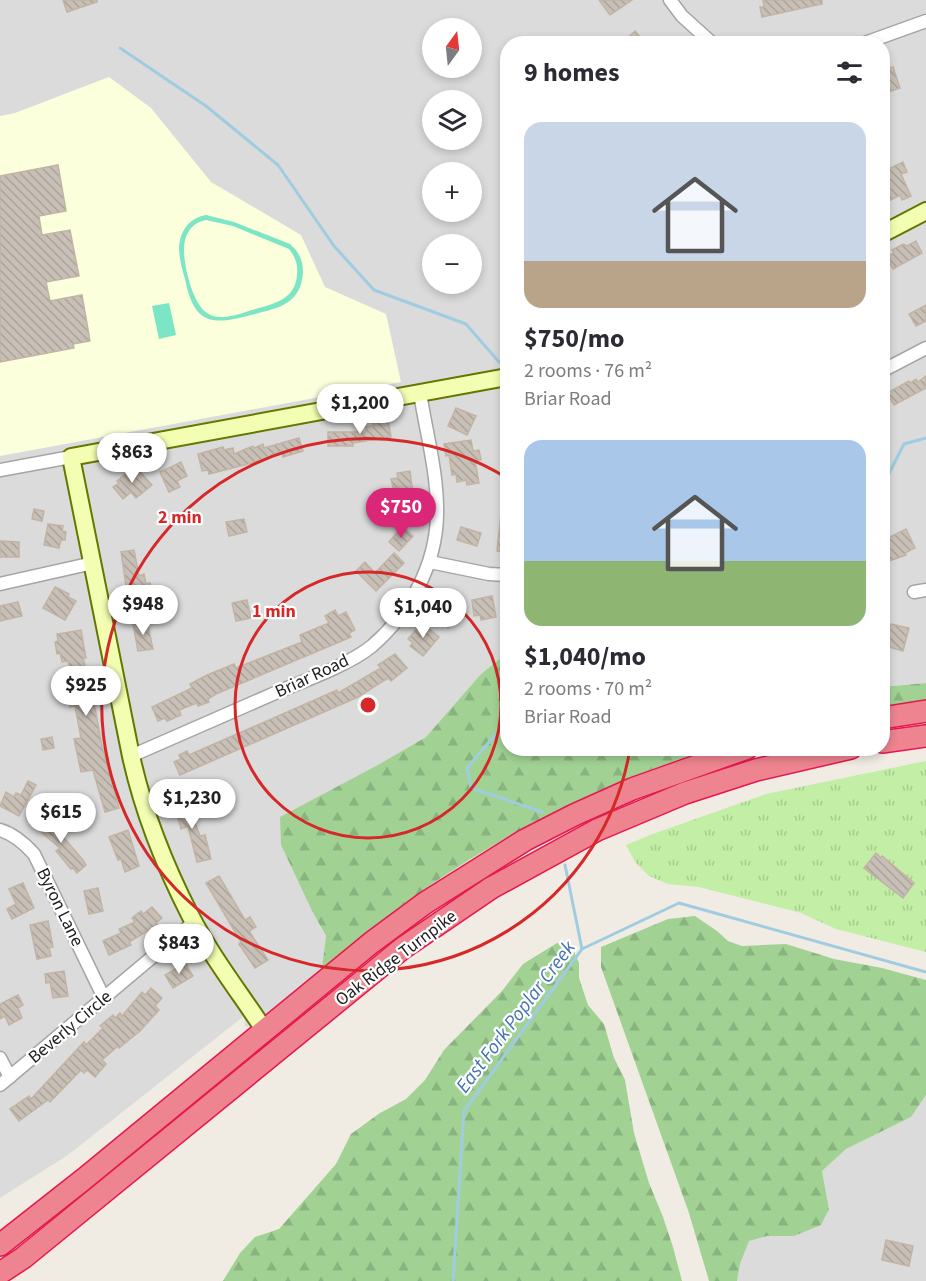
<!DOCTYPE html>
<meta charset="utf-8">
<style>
body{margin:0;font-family:"Source Sans 3",sans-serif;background:#f2f2f3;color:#2b2b33;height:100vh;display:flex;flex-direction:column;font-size:22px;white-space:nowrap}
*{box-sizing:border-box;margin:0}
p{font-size:20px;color:#7c7c81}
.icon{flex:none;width:33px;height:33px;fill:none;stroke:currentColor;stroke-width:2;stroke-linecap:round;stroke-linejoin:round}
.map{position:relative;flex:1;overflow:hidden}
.panel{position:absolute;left:500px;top:36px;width:390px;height:720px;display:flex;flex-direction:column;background:#fff;border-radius:24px;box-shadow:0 3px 9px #0003}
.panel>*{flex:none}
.needle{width:39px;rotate:15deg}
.fabs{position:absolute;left:422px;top:18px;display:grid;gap:12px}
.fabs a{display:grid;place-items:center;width:60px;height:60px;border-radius:50%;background:#fff;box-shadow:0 3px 9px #0003;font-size:30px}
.price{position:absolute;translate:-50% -51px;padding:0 14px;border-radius:21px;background:#fff;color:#222;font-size:20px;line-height:39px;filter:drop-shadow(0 2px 3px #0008)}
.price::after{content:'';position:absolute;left:50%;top:36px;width:18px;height:14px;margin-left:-9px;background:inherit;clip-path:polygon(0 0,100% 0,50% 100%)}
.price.selected{background:#db2777;color:#fff}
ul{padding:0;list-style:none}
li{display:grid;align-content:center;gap:12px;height:318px;padding:0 24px}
li span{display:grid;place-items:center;height:186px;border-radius:18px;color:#555}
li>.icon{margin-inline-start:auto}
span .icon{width:108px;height:108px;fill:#fffc;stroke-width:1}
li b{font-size:26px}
h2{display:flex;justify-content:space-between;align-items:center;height:72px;padding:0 24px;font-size:26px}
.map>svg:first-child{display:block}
.residential{fill:#dcdbdb;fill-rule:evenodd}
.education{fill:#fcffdc}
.grass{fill:url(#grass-tufts)}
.forest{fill:url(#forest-firs)}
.pitch{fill:#7be5c5;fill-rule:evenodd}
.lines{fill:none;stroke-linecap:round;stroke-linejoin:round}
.stream{stroke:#a0cce1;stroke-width:3}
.building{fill:url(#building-back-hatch);stroke:#c2b4a4;stroke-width:1.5}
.street-casing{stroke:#a5a5a5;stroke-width:15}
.secondary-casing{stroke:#627900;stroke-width:20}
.highway-casing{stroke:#e6174c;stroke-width:24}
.street{stroke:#fff;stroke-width:12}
.secondary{stroke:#f4feb2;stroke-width:16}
.highway{stroke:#ed848f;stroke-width:21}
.ring{fill:none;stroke:#d62828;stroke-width:3}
.labels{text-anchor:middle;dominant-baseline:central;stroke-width:4.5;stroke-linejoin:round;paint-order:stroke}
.street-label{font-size:18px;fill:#1e1e1e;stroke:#fff}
.water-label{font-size:20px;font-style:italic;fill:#4372b4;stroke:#fff}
.centre{fill:#d62828;stroke:#fff;stroke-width:3}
.ring-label{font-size:18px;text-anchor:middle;font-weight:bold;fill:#d62828;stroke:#fff;stroke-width:4.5;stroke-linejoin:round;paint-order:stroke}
</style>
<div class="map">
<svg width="926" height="1281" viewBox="0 0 926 1281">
<defs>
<pattern id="grass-tufts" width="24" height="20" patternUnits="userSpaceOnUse" patternTransform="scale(1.5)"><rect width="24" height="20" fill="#c2eea5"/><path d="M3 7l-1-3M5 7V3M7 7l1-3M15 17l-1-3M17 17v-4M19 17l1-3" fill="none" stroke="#a6cc8e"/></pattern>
<pattern id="forest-firs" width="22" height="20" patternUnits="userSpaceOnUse" patternTransform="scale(1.5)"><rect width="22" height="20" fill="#a1d294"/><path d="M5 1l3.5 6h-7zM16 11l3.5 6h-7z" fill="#8ab47f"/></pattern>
<pattern id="building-back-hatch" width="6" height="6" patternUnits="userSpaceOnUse" patternTransform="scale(1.5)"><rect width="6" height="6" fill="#c8bfb6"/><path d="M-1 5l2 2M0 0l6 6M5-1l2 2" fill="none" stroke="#aba49c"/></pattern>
</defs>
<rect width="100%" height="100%" fill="#f0ece3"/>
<g class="residential">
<path d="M0,0H926V683L882,687V44H507V653L481,674L426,737L376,766L281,845L312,911L326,937L322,968L281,1004L248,1027L245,1026L244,1016L68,1155L0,1198ZM432,28H471V68H432ZM432,100H471V140H432ZM432,172H471V212H432ZM432,244H471V284H432Z"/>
<path d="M926,1095V1281H737L740,1264L749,1240L767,1236H794L829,1209L822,1171L846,1149L911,1117Z"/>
</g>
<path class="education" d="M109,77L151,108L211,182L301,235L325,287L386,314L401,382L0,456V116L15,113Z"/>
<path class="grass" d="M926,761V952L836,929L801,913L699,887L668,884L649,876L635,862L626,845L650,835L766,794Z"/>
<g class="forest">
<path d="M507,653V748L710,749C602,783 497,836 405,903C377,924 350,946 322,968L326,936L312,911L281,845L280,817L376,766L426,737L481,674Z"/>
<path d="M926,683V701L882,707V687Z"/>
<path d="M695,916L717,931L728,941L742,946L786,944L834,959L882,968L926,980V1095L911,1117L846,1149L822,1171L829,1209L821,1225L794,1236H767L749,1241L740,1264L737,1281H709L689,1213L601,967V947L668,919Z"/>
<path d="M557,943L571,945L579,963V978L588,1005L604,1024L614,1058L625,1080L634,1133L649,1183L663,1217L673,1247L682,1281H223L240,1253L255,1237L279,1229L336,1164L351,1134L380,1113L406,1099L425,1080L444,1050L502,991L523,964Z"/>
</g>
<g class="pitch">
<path d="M206,215L234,222L290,244C299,252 303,260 303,272C301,305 278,308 251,315C211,326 194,324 185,279C182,269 179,258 179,247C180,231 189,218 206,215ZM206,220L233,226L289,249C295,256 298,264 297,274C296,300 273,304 252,310C239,314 220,322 207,313C193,304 184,267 184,250C184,235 191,223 206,220Z"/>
<path d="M169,303L176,335L159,339L152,306Z"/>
</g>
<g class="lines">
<g class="stream">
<path d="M120,48L206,106L278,165L334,246L374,290L466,324L499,362"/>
<path d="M882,487L904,444L926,438"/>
<path d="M507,721L467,768L471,788L542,812"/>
<path d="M565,865L582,949"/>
<path d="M453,1281L464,1111L582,949L679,903L926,972"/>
</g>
</g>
<g class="building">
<path d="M63,0H97V2L67,12Z"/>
<path d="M599,0H632L610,15Z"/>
<path d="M763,0H822V4L762,17L760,7H764Z"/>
<path d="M635,31L646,44H621Z"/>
<path d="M893,67L900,88L882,94V70Z"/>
<path d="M903,162L907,172L901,174L911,196L902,200L900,195L885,203L882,198V172Z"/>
<path d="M58,165L66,211L39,216L42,235L70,230L79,276L46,282L50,301L82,295L90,341L73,344L74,348L0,362V176Z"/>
<path d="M916,241L922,253L893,269L886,257L894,253L892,250L903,244L907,246Z"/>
<path d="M926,305V321L916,326L909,314Z"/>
<path d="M926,376V388L894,405L887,393L909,381L910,383L916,379L918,382Z"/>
<path d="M456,408L476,416L467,435L448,426Z"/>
<path d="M388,420L391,437L353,443V446H328V432H366V427L373,426V422Z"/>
<path d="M299,438L303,451L283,457L282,451L252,463L209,474L208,470L202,471L198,454L223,447L224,450L233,448L234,454L253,446L254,448L263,444L264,448Z"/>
<path d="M471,440L473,451L479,450L481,460L475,461L479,483L467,485L466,480L457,482L456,474L452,475L449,455L446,456L444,444Z"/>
<path d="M181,462L187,476L177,481L180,487L169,492L160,472Z"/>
<path d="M135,466L152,485L136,498L131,492L123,499L113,487L119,483L117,481Z"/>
<path d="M410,471L414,501L400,502L399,487L393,488L391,479L398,478L397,473Z"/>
<path d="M34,509L44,511L42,521L32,519Z"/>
<path d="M501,514L507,515V552L497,551Z"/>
<path d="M244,519L247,532L229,536L226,522Z"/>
<path d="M48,524L63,526L62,531L66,532L65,540H61L59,548L44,545Z"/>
<path d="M402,527L413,536L399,551L389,542Z"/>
<path d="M461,527L481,533L477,546L457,540Z"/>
<path d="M906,529L915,548L905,553L906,555L889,561L882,547V541Z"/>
<path d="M0,541L19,542V557H0Z"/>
<path d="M134,550L139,576L144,574L146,584L150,583L152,594L128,599L121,552Z"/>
<path d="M394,553L404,563L376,591L356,571L365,562L375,573Z"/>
<path d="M55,587L69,594L68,597L76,601L65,620L43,608Z"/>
<path d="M492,596L496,617L481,620L480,615L474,616L472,600Z"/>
<path d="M451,599L464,616L448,628L435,611Z"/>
<path d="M247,600L251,618L236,621L232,603Z"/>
<path d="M18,602L22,616L0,621V606Z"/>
<path d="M335,610L338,616L346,612L355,630L349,633L351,637L216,694L208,699L209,702L198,706L197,703L179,710L181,715L167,721L165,718L158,721L152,707L192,688L190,684L205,676L234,664L236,668L302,642L300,635L329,623L325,616Z"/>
<path d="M147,621L153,649L138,651L133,624Z"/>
<path d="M422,623L439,637L423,656L410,646L413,643L408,639Z"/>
<path d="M891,624L909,628L903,651L882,645V632L888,634Z"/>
<path d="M81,630L86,658H83L88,678L91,677L95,691L92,692L102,746L119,808L105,812L93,770L81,772L74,739L81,738L75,706L70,707L65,688L75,686L68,661L62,662L60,653L57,654L55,642L58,641L57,634Z"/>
<path d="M395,654L407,668L391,681L388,678L358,697L180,775L174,762L181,759L179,755L187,751L189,755L337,690L338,693L381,668L378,665Z"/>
<path d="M52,737L54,748L43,750L41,739Z"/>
<path d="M28,781L36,785L19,816L0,806L6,792L14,797L16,793L21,795Z"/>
<path d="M185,797L200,836L205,835L211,859L197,862L188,826L181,829L173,801Z"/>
<path d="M44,815L60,829L58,831L83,860L86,865L77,873L73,868L71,869L56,851L60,848L34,826Z"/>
<path d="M128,830L139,866L125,872L121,859L118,860L109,837Z"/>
<path d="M876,853L881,858L882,856L914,883L903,898L864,868Z"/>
<path d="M219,876L245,920L250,917L256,927L249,931L268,960L255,968L239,944L241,942L206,883Z"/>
<path d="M23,883L34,908L12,919L7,909L16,904L9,889Z"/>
<path d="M98,888L103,911L89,914L84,891Z"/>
<path d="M152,907L162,918L156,923L158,925L150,932L149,930L129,942L131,945L109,955L103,941L121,933L119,929L135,922L132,918L141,911L143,914Z"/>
<path d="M48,921L53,947L49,948L51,956L37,959L30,925Z"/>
<path d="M185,963L193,976L173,988L165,975Z"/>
<path d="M64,971L68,996L53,998L50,982L46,983L45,974Z"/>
<path d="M151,988L162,998L155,1006L159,1010L140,1031L119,1048L118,1046L102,1060L106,1064L95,1077L87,1070L84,1073L81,1070L50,1102L48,1100L19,1121L10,1109L29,1096L31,1099L84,1042L86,1045L103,1028L100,1026L113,1015L115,1018L120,1013L122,1016L142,992L145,995Z"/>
<path d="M18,995L23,1005L18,1008L22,1018L9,1025L5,1016L0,1019V1004Z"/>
<path d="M886,1240L913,1246L909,1266L882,1260Z"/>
</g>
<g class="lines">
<g class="street-casing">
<g id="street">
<path d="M670,0L682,16L713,44"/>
<path d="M862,44L926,21"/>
<path d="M882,371L926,348"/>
<path d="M0,470L71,457"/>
<path d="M430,562L489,574L507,575"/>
<path d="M0,584L93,563"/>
<path d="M914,592L926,590"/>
<path d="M131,756C182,734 232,712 282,690C309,679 350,664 372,646C410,613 436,565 437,515C438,474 426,432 420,393"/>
<path d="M0,830C14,834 24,843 34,854L104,998"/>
<path d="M0,1058L10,1077"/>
<path d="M0,1085L194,922"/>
</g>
</g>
<g class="secondary-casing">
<g id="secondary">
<path d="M882,234L926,211"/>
<path d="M265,1031C240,993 211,956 190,915C164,864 143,811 131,756L71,457L507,377"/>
</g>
</g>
<g class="highway-casing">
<g id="highway">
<path d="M882,718L926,711"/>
<path d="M882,742L926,736"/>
<path d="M0,1245L84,1179L371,943L425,903L525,840L574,815L632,789L747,748"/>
<path d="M0,1273L23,1258L403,948L491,888L597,830L685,793L756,770L851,748"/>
</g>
</g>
<use href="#street" class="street"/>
<use href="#secondary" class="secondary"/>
<use href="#highway" class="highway"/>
</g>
<g class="ring">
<circle cx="368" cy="705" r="133"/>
<path d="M630 749A266 266 0 1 1 507 478"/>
</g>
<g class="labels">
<g class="street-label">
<text transform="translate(312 676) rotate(-25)">Briar Road</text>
<text transform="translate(60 907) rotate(64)">Byron Lane</text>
<text transform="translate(396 958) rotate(-37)">Oak Ridge Turnpike</text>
<text transform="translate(70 1027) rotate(-40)">Beverly Circle</text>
</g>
<g class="water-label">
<text transform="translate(516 1017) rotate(-53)">East Fork Poplar Creek</text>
</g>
</g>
<circle cx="368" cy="705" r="9" class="centre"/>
<g class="ring-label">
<text x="180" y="523">2 min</text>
<text x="274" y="617">1 min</text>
</g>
</svg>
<div class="fabs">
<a><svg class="needle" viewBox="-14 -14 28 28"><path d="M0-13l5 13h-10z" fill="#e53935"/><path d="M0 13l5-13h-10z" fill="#7c7c81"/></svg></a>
<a><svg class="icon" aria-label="layers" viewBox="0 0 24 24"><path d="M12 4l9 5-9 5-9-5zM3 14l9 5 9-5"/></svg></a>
<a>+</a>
<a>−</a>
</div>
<b class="price" style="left:360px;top:435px">$1,200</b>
<b class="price" style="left:132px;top:484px">$863</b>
<b class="price selected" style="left:401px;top:539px">$750</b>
<b class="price" style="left:143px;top:636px">$948</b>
<b class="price" style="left:423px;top:639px">$1,040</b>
<b class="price" style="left:86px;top:717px">$925</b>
<b class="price" style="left:192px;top:830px">$1,230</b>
<b class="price" style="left:61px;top:844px">$615</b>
<b class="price" style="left:179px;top:975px">$843</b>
<section class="panel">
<h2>9 homes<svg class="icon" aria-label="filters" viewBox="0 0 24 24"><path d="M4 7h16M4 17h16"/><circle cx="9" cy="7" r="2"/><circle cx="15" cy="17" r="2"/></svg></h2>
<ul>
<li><span style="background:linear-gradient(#c9d6e8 75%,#b9a48a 0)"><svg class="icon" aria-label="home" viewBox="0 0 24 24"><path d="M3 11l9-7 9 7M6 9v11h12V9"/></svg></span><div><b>$750/mo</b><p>2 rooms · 76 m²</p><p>Briar Road</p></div></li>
<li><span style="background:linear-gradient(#a9c7e8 65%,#8fb573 0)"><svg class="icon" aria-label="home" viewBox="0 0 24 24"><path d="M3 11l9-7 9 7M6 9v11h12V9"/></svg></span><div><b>$1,040/mo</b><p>2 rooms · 70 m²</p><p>Briar Road</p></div></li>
</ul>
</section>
</div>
